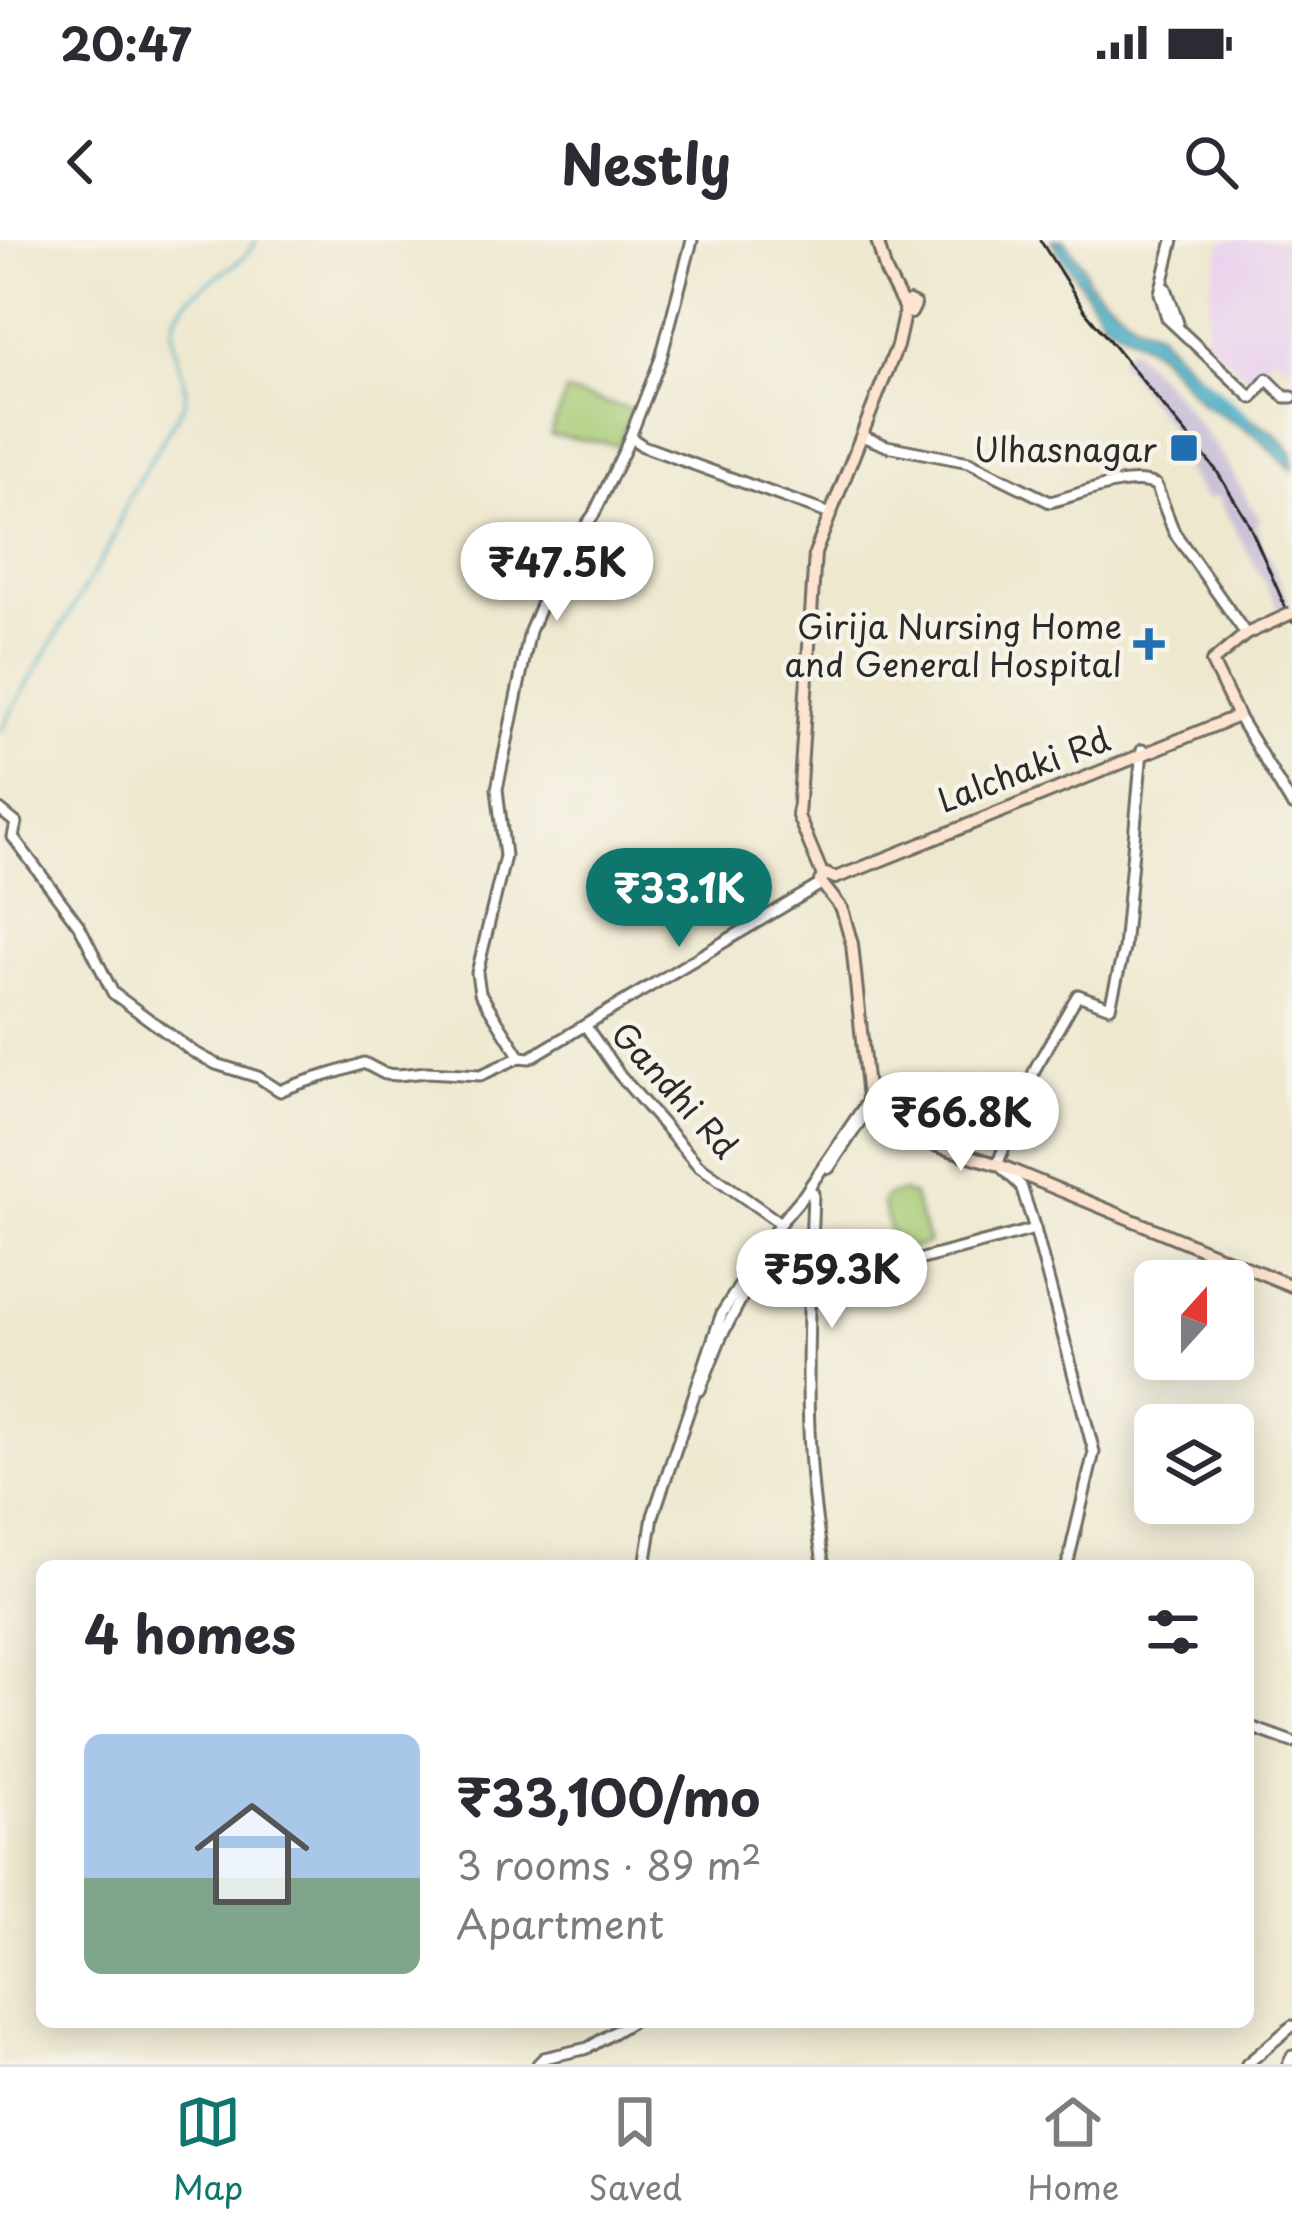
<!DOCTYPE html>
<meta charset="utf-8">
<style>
body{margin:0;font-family:"Playpen Sans",sans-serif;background:#f2f2f3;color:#2b2b33;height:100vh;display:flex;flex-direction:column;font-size:45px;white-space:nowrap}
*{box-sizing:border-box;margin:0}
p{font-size:39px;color:#7c7c81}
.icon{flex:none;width:66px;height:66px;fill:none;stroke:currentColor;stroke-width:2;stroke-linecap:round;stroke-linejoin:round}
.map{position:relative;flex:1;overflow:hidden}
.details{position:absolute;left:36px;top:1320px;width:1218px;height:468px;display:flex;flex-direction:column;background:#fff;border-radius:18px;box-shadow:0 6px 30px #0003}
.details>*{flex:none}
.needle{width:78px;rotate:21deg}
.fabs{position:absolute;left:1134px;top:1020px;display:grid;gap:24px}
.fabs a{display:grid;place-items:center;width:120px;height:120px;border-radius:18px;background:#fff;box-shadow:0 6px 30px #0003;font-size:60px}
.price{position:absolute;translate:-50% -102px;padding:0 27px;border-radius:42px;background:#fff;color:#222;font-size:39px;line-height:78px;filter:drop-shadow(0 3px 6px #0008)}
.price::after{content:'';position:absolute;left:50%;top:72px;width:36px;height:27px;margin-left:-18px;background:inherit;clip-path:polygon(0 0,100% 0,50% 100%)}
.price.current{background:#0f766e;color:#fff}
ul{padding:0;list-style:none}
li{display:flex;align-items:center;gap:36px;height:300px;padding:0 48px}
li span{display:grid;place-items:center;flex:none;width:336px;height:240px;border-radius:18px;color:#555}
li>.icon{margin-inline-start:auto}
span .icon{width:144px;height:144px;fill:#fffc;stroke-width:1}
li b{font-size:51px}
h2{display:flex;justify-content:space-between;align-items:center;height:144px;padding:0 48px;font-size:51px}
.status{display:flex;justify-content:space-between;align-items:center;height:84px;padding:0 60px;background:#fff;direction:ltr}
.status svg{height:33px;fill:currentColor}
header{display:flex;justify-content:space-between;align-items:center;height:156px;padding:0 48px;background:#fff;font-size:54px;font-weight:700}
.tab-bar{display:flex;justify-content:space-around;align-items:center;height:168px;border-top:3px solid #e1e1e2;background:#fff;font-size:33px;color:#7c7c81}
.tab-bar a{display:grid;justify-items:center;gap:6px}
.tab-bar .current{color:#0f766e}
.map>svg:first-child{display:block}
.built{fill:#e9d1ed}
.industrial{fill:#c9bfd7}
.green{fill:#a6ca74;stroke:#687a50;stroke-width:3}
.water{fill:#46adc6;stroke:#386c78;stroke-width:3}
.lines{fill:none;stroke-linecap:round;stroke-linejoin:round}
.stream{stroke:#46adc6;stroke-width:3}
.river{stroke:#46adc6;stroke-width:8}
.tertiary-casing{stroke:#6f6d64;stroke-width:15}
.secondary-casing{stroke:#6f6d64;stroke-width:16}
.tertiary{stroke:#fff;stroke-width:9}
.secondary{stroke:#fde4d1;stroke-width:10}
.rail{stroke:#2b2b2b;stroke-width:3}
.secondary-bridge-casing{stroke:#6f6d64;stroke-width:16;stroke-linecap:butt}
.secondary-bridge{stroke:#fde4d1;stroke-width:10}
.poi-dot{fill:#1f6fb2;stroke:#f7f3e8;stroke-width:4.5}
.labels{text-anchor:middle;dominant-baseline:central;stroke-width:9;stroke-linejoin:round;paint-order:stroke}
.poi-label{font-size:33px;fill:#2b2b2b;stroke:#f7f3e8;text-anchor:end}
.street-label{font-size:33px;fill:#2b2b2b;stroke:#f7f3e8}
</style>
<div class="status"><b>20:47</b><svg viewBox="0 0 49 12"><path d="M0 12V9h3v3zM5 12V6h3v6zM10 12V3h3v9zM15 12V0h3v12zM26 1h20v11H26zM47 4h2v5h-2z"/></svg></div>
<header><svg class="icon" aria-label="back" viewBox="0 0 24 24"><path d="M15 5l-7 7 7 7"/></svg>Nestly<svg class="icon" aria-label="search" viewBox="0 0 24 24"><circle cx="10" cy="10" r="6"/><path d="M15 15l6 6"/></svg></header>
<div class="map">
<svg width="1292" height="1824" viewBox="0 0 1292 1824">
<rect width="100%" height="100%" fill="#f7f3e8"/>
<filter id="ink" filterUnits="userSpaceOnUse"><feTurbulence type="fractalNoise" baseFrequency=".00833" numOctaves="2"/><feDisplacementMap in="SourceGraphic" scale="24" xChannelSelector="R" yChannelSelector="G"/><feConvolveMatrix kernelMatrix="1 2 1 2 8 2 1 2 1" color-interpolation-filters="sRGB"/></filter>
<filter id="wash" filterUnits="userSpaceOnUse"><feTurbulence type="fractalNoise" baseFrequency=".004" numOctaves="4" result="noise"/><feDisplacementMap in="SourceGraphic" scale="48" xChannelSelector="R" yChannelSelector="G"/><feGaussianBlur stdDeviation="2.7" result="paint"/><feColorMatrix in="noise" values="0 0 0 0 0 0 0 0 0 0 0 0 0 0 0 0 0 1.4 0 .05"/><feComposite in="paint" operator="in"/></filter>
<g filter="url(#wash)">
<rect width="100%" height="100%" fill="#eee8cf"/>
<path class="built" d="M1223,0H1292V131L1274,115L1252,143L1206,98L1211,44Z"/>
<path class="industrial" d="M1130,107L1175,154L1223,217L1260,280L1255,285L1290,364L1279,369L1217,256L1206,260L1167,202L1169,186L1118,119Z"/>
<g class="green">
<path d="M566,152L632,170L619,205L550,195Z"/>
<path d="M902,952L913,956L929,1003L896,1013L882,962L887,955Z"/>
</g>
<path class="water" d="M1052,0H1064L1082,24L1088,41L1101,54L1136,83L1156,91L1223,163L1274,192L1292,212V230L1256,195L1202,163L1158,113L1104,80Z"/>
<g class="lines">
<path class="stream" d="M0,491L110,305L129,257L185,162C189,136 170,110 173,88C178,45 246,31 256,0"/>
<path class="river" d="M1197,136L1245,177"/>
</g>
</g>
<g filter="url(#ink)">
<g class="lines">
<g class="tertiary-casing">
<g id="tertiary">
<path d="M1173,0L1160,53L1167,78L1252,158L1267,139L1285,157H1292"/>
<path d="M1166,48L1178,83"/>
<path d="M862,196L887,206L969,222L1050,262C1080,255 1127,233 1156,245L1174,292L1246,394"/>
<path d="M630,197L643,206L830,274"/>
<path d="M1238,476L1292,565"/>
<path d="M0,570L16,583L13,597L80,687L113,753L192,811L216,824L258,837L280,851C308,839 335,834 364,823L385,834L398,835L427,832L481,835L520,817L530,818L821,644"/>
<path d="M587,788L619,834L698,925L780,983"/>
<path d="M520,817L480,753L477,733L505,616L497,549L530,391L557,327L594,274L626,207L661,118L692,0"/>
<path d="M829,928L873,862"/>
<path d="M808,949L813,953C809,1074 800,1207 824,1326"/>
<path d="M809,1035L877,1031L1035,989"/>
<path d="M700,1150L721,1097L757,1029"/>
<path d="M645,1326L653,1276L722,1073L780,983L804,955L871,856"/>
<path d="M1067,1326L1094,1212L1035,989L1021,946L999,925V920L1036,827L1073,763L1078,755L1110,767L1124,709L1142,510"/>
<path d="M1248,1486L1292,1502"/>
<path d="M538,1824L544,1818L588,1808L631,1782"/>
<path d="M1247,1824L1292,1786"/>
<path d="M1288,1824L1292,1816"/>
</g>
</g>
<g class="secondary-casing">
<g id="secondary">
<path d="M877,0L886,32L904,67"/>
<path d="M909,62L915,65L911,73L904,69Z"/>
<path d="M1268,384L1246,394L1212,422L1238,476L859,629L835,638L826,634L820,641L842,669L852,704L869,868L931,904L999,925L1292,1046"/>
<path d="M823,636L798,576L815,313L897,106L905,70"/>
</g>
</g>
<use href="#tertiary" class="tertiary"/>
<use href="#secondary" class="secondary"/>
<path class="rail" d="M1040,0L1085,71L1216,230L1248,282L1292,382"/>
<g class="secondary-bridge-casing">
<path id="secondary-bridge" d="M1268,384L1292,373"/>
</g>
<use href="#secondary-bridge" class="secondary-bridge"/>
</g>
</g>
<g class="poi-dot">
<rect x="1169" y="193" width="30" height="30" rx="6"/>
<path d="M1143 386h12v12h12v12h-12v12h-12v-12h-12v-12h12z"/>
</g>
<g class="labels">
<g class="poi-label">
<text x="1157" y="208">Ulhasnagar</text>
<text x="1122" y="385">Girija Nursing Home<tspan x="1122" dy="38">and General Hospital</tspan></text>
</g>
<g class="street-label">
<text transform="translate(1023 528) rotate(-21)">Lalchaki Rd</text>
<text transform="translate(676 849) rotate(48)">Gandhi Rd</text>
</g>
</g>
</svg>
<div class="fabs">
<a><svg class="needle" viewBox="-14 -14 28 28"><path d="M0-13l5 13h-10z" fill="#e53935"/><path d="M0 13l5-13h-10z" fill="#7c7c81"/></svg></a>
<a><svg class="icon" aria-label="layers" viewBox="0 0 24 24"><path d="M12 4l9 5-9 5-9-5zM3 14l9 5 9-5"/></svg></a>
</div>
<b class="price" style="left:557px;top:384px">₹47.5K</b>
<b class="price current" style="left:679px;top:710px">₹33.1K</b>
<b class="price" style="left:961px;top:934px">₹66.8K</b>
<b class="price" style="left:832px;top:1091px">₹59.3K</b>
<section class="details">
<h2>4 homes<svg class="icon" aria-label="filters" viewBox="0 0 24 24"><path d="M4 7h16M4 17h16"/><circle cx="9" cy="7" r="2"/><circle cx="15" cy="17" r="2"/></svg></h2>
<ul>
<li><span style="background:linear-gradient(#a9c7e8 60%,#7fa58c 0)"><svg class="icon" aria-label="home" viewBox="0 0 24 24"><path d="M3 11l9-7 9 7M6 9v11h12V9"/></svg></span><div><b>₹33,100/mo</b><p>3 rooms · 89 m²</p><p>Apartment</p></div></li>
</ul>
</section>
</div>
<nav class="tab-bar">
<a class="current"><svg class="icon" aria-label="map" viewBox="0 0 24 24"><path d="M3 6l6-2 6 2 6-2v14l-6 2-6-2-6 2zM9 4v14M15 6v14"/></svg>Map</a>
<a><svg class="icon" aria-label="saved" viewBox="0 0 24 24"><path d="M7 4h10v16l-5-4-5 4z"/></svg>Saved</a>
<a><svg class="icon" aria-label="home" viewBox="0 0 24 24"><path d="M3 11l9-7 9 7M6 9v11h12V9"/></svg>Home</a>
</nav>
